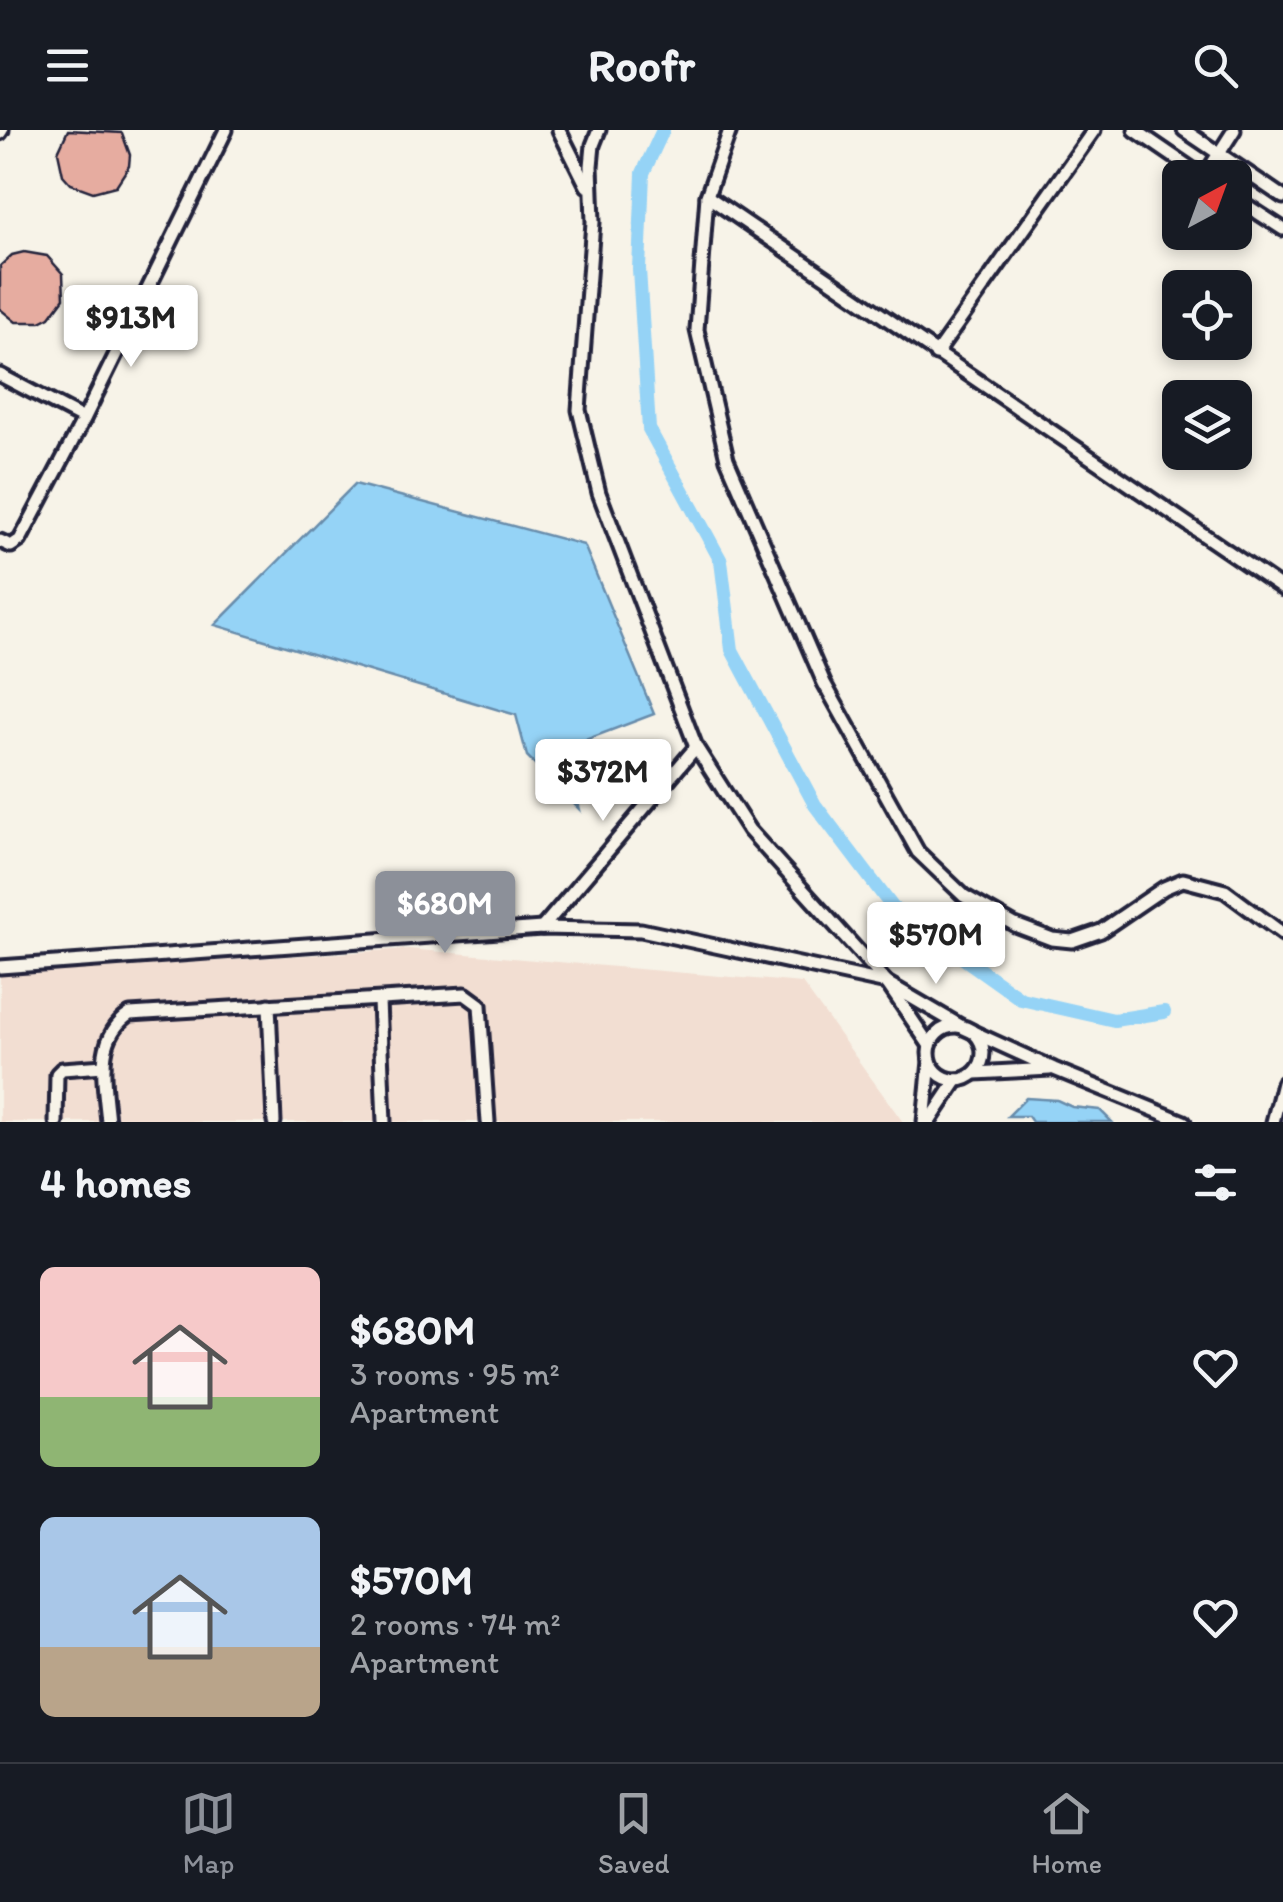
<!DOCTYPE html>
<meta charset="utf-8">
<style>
body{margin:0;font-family:Itim,sans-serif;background:#20242c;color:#f1f3f6;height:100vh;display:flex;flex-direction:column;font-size:38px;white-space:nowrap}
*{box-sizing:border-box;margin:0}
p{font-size:32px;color:#9ea1a6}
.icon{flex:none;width:55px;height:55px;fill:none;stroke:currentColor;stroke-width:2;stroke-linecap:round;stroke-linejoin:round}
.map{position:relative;height:992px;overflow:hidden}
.panel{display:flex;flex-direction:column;background:#171b24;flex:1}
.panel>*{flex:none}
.needle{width:65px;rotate:41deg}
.fabs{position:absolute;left:1162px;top:30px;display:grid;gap:20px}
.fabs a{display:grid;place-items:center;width:90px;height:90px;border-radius:15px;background:#171b24;box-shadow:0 5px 15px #0003;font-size:50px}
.price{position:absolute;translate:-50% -85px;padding:0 22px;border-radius:10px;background:#fff;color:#222;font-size:32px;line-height:65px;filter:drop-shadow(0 2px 5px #0008)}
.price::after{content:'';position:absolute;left:50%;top:60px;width:30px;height:22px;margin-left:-15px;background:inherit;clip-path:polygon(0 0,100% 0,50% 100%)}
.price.selected{background:#8c9099;color:#fff}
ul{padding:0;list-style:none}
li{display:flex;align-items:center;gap:30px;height:250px;padding:0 40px}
li span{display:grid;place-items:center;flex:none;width:280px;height:200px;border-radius:15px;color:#555}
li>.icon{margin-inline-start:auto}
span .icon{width:120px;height:120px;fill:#fffc;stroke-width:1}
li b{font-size:42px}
h2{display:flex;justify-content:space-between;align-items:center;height:120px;padding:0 40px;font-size:42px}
header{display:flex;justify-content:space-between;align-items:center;height:130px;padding:0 40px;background:#171b24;font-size:45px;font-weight:700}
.tabs{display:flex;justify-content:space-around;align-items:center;height:140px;border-top:2px solid #363941;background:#171b24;font-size:28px;color:#9ea1a6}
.tabs a{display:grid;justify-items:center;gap:5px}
.tabs .selected{color:#8c9099}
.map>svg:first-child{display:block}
.built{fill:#f2ded2}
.water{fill:#95d3f6;stroke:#678cab;stroke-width:2.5}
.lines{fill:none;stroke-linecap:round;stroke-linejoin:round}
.canal{stroke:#95d3f6;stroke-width:14}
.building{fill:#e6aca0;stroke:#22223b;stroke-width:2.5}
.minor-casing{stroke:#22223b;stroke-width:19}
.minor{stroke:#f7f3e8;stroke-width:11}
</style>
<header><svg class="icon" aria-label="menu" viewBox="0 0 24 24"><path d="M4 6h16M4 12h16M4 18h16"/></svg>Roofr<svg class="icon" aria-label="search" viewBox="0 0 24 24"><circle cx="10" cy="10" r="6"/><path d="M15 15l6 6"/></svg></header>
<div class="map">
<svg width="1283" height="992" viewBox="0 0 1283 992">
<rect width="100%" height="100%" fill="#f7f3e8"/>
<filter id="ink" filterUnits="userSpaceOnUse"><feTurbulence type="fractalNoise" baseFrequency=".01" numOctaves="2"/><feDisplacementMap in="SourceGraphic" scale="20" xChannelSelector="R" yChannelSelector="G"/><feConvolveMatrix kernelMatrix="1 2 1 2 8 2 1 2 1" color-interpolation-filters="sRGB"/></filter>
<g filter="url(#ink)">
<path class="built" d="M408,819L802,853L903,992H0V844Z"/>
<g class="water">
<path d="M355,354L584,415L654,584L564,618L580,680L527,626L516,585L215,495Z"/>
<path d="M627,617L634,630L608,650L585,656L577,638Z"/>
<path d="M1026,968L1057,970L1072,977L1100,980L1112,992H1032L1028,986H1008Z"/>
</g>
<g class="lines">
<path class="canal" d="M663,0L643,43L639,139L649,299L721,431L732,520L815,675L893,778L1021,869L1114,890L1164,882"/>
</g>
<g class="building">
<path d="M68,0L122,3L130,25L129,36L116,56L93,62L71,54L63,45L58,22Z"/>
<path d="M24,122L47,126L63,144L64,168L50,187L40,192H16L0,179V136L12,125Z"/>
</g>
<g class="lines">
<g class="minor-casing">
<g id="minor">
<path d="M559,0L587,56"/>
<path d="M599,0L593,15L591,36L593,92L579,280L599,363L696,617L749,700L887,853L930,916"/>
<path d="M730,0L707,66L697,200L727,329L824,553L918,722L964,766L1015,795L1052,809L1072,811L1101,801L1164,758L1183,750L1225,761L1283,804"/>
<path d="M1135,0L1205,48"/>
<path d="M1184,0L1283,67"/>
<path d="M0,3L2,0"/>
<path d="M1204,47L1234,0"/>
<path d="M707,66L1283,459"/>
<path d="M1235,68L1283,99"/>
<path d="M936,224L1094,0"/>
<path d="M0,245L84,289"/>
<path d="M0,411L11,416L20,410L84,289L226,0"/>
<path d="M542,798L696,617"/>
<path d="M0,837L542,798L641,800L887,853L964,898L1054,939L1184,992"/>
<path d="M379,871L384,992"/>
<path d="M269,875L274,992"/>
<circle cx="956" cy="923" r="27"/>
<path d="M975,943L1050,939"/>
<path d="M56,992L57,944L62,939L104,936"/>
<path d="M108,992C105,955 93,908 130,884L465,864L480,875L488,992"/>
<path d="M924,992L930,931"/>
<path d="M929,992L957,950"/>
<path d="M1273,992L1283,953"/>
</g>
</g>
<use href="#minor" class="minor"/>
</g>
</g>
</svg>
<div class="fabs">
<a><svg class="needle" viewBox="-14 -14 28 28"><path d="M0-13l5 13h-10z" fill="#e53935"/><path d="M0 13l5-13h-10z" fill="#9ea1a6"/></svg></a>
<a><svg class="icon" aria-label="locate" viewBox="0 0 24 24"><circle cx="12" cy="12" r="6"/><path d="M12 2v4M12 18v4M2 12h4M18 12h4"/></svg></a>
<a><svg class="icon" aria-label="layers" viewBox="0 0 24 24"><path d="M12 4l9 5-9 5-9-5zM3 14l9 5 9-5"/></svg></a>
</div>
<b class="price" style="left:131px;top:240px">$913M</b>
<b class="price" style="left:603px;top:694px">$372M</b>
<b class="price selected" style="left:445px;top:826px">$680M</b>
<b class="price" style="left:936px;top:857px">$570M</b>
</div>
<section class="panel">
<h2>4 homes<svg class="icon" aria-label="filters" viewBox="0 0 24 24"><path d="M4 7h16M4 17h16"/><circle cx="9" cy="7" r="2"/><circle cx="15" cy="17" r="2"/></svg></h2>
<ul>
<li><span style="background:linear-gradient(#f6c9c9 65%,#8fb573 0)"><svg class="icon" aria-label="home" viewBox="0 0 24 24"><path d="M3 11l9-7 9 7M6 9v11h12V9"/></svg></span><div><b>$680M</b><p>3 rooms · 95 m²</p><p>Apartment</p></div><svg class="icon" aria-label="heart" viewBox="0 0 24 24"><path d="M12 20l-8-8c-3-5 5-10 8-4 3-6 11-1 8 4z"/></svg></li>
<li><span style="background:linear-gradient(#a9c7e8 65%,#b9a48a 0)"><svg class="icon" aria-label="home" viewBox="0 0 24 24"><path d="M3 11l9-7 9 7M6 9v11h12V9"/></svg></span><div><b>$570M</b><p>2 rooms · 74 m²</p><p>Apartment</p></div><svg class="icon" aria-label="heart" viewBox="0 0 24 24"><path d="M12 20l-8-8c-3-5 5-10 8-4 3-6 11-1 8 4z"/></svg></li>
</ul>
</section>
<nav class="tabs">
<a class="selected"><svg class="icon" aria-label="map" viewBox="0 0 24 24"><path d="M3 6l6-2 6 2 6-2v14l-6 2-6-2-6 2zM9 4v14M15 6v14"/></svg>Map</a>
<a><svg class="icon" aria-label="saved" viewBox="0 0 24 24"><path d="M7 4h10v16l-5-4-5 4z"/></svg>Saved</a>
<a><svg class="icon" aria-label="home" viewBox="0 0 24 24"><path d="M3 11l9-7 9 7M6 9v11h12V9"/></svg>Home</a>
</nav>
